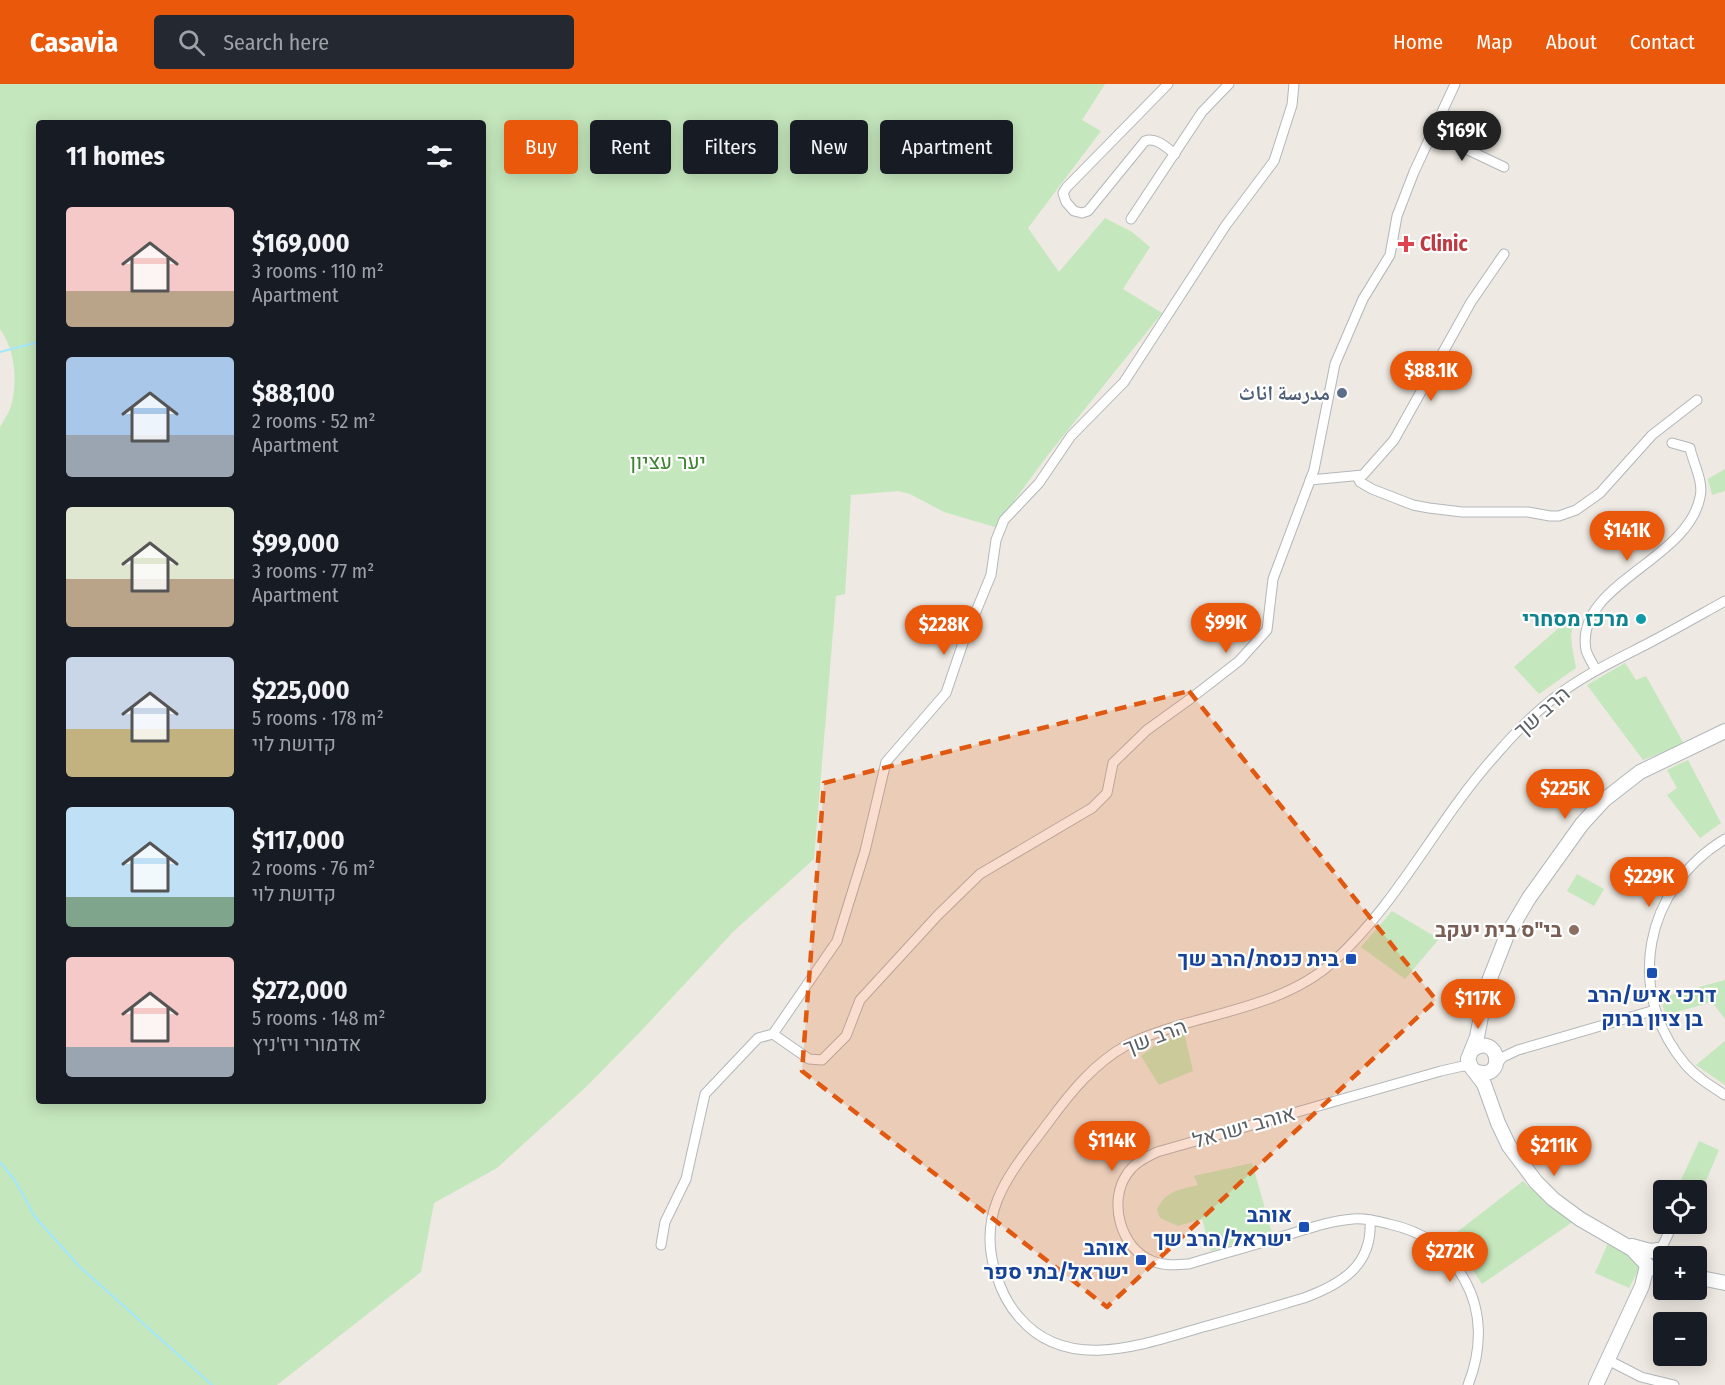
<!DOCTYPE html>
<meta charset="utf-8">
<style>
body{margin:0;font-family:"Fira Sans Condensed","Noto Naskh Arabic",Heebo,sans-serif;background:#242831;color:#f1f3f6;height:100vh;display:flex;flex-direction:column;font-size:22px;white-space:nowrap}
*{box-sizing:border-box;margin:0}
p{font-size:20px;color:#9ea1a6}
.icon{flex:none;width:33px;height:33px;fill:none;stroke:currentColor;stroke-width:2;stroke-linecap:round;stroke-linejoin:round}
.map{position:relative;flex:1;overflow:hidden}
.drawer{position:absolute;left:36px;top:36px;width:450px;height:984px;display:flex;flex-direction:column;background:#171b24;border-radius:6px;box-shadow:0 3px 15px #0003}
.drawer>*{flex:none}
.banner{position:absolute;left:504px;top:36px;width:570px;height:54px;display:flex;gap:12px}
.controls{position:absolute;left:1653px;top:1096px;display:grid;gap:12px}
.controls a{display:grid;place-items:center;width:54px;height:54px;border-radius:6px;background:#171b24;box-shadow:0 3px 15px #0003;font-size:30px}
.price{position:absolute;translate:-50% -51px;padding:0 14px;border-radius:21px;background:#ea580c;color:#fff;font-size:20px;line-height:39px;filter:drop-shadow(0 2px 3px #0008)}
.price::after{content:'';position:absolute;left:50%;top:36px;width:18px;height:14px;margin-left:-9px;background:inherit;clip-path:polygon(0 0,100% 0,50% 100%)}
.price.selected{background:#222;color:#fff}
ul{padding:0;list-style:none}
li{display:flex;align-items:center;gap:18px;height:150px;padding:0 30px}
li span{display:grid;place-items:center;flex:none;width:168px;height:120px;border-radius:6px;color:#555}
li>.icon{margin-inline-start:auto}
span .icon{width:72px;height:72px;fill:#fffc;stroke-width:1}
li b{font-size:26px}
h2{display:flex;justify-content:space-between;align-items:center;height:72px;padding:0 30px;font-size:26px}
.chip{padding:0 21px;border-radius:6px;background:#171b24;box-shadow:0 3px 15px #0003;font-size:21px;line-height:54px}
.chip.selected{background:#ea580c;color:#fff}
header{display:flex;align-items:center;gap:36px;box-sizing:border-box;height:84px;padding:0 30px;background:#ea580c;color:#fff}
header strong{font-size:28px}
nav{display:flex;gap:33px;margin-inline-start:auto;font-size:21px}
.search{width:420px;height:54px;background:#242831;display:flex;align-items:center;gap:15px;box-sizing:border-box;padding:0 21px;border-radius:6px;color:#9ea1a6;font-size:22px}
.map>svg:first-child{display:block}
.green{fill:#c5e7bd;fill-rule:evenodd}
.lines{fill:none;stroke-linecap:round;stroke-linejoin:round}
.stream{stroke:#a1e8ff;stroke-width:2}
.street-casing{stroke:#b3b7ba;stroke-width:11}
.secondary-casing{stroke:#b1b7ba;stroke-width:16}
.street{stroke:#fff;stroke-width:9}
.secondary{stroke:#fff;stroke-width:14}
.marked{fill:#e15910;fill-opacity:0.2;stroke:#e15910;stroke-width:4.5;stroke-dasharray:12 8;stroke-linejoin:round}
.health-dot{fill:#e0444e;stroke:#fff;stroke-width:2}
.service-dot{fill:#5c6f8a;stroke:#fff;stroke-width:2}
.culture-dot{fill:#0f9aa8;stroke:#fff;stroke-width:2}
.education-dot{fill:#8d6e63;stroke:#fff;stroke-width:2}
.transit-dot{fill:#1a4fb4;stroke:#fff;stroke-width:2}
.labels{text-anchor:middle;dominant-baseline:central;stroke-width:4.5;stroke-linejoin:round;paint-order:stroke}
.health-label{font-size:21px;font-weight:bold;fill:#be3a42;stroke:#fff;text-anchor:start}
.service-label{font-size:21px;font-weight:bold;fill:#4e5e75;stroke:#fff;text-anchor:end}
.park-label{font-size:21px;fill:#3d8431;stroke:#fff}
.culture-label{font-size:21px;font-weight:bold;fill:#0d838f;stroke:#fff;text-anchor:end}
.street-label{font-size:21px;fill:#5a6063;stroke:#fff}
.education-label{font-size:21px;font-weight:bold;fill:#785e54;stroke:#fff;text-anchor:end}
.transit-label{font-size:21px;font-weight:bold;fill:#164399;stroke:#fff;text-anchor:end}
</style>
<header>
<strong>Casavia</strong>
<div class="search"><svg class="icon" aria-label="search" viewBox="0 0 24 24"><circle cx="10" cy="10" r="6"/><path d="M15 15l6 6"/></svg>Search here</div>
<nav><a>Home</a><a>Map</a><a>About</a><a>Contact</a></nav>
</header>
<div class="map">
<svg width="1725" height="1301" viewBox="0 0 1725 1301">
<rect width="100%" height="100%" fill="#eee9e2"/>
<g class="green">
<path d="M0,0H1105L1082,36L1101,47L1028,144L1059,188L1105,134L1132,148L1150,163L1123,205L1162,229L1047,372L995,443L944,428L910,410L898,407L851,411L845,510L836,512L814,775L734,847L641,947L586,1003L497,1084L434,1119L421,1188L277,1301H0V343C4,336 9,329 11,322C18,296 15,266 0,245ZM39,39H483V1017H39Z"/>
<path d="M1725,385V407L1712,411L1708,395Z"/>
<path d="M1576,529L1571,551L1572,563L1576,584L1539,610L1514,583Z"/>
<path d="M1625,579L1636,596L1646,592L1684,660L1643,676L1587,601Z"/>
<path d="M1688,676L1721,739L1700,754L1667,711L1677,704L1667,686Z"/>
<path d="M1577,790L1604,805L1594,822L1567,807Z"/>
<path d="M1392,827L1439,855L1405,895L1361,863Z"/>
<path d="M1725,896V935L1712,918L1666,931L1660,914Z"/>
<path d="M1184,948L1193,987L1159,1001L1141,972L1157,960Z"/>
<path d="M1725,957V1001L1696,981Z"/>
<path d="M1699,1057L1719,1066L1697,1118L1696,1107H1676Z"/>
<path d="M1252,1079L1272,1149L1211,1167L1202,1135L1178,1142L1160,1134L1157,1125C1167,1106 1179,1106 1198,1101L1194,1092Z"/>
<path d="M1523,1097L1551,1123L1574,1137L1482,1200L1464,1172L1448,1155Z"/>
<path d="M1609,1157C1620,1161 1643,1169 1638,1186C1636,1192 1632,1198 1629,1204L1595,1189Z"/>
</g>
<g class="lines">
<g class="stream">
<path d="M0,268L39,258"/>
<path d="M0,1078L14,1095L35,1133L80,1183L212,1301"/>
</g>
<g class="street-casing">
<g id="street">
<path d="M1168,0L1067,103L1063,109L1066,118L1074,127L1082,129L1088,127L1145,57C1156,53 1166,63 1175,70"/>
<path d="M1432,49L1504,83"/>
<path d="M1131,135L1202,28L1229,0"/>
<path d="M1357,392L1360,398L1372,405L1413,421L1429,424L1462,428H1528L1550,432H1559L1576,426L1600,409L1652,351L1697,316"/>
<path d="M1310,396L1363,391L1394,356L1471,218L1504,170"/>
<path d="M1596,586C1593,580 1588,573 1586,566C1574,500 1688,477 1700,413C1704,398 1693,379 1690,364L1672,359"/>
<path d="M1725,755C1644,804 1624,907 1685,980C1696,993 1711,1002 1725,1011"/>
<path d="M773,950L809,975L822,976L846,952L860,916L938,831L980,790L1092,724L1107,709L1113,679L1147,646L1190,615L1239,577L1267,546L1273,495L1314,386L1335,280L1363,215L1390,171L1397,132L1414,88L1455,0"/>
<path d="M1496,981L1503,973L1518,966L1655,926"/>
<path d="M1370,1136C1373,1181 1342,1200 1304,1214C1270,1224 1237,1234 1203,1243C1144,1260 1067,1290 1019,1233C1008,1221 1001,1206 996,1190C975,1126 1012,1087 1048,1039C1070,1009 1094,979 1127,961C1144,952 1162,947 1180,941C1232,926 1293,915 1334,877C1399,818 1436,738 1494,673C1512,652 1532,631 1554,614C1582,592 1614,577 1645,561C1672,547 1698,532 1725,517"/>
<path d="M661,1161L665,1138L686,1095L705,1010L758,954L773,950L837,857L865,767L886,678L946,609L963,559L991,491L996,456L1004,436L1039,399L1071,352L1124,298L1226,141L1274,77L1292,21L1294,0"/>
<path d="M1660,1167L1673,1140"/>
<path d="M1608,1276L1641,1293L1674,1301"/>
<path d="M1468,1301C1482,1266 1483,1228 1464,1195C1445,1163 1425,1148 1389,1140C1377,1137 1365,1134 1353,1135C1327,1137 1302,1147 1277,1154C1248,1163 1218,1171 1189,1180C1176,1181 1164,1182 1152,1177C1120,1164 1108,1117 1127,1090C1134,1079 1145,1074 1157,1068L1441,987L1463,982L1471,983"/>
</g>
</g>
<g class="secondary-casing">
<g id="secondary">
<path d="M1472,966C1500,946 1507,1000 1475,987"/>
<path d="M1632,1162L1650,1167L1658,1166L1664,1173"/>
<path d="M1664,1180L1658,1185L1650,1184L1632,1165L1580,1135L1553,1115L1536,1098L1509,1062L1498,1039L1484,1000L1471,983L1468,975L1477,953L1487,902L1507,851L1529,814L1582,740L1604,716L1640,688L1725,647"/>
<path d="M1696,1193L1725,1199"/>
<path d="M1596,1301L1642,1202L1647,1182"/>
</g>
</g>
<use href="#street" class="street"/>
<use href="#secondary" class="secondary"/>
</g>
<path class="marked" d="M1189,607L1436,916L1107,1223L802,987L824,699Z"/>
<path class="health-dot" d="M1403 151h6v6h6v6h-6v6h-6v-6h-6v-6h6z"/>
<circle class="service-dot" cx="1342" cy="309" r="6"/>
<circle class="culture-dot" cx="1641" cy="535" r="6"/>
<circle class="education-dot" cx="1574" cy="846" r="6"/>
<g class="transit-dot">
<rect x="1345" y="869" width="12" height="12" rx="3"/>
<rect x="1646" y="883" width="12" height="12" rx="3"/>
<rect x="1298" y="1137" width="12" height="12" rx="3"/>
<rect x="1135" y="1170" width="12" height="12" rx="3"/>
</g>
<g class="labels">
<g class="health-label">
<text x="1420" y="160">Clinic</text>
</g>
<g class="service-label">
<text x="1330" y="309">مدرسة اناث</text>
</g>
<g class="park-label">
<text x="668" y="378">יער עציון</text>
</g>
<g class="culture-label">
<text x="1629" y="535">מרכז מסחרי</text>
</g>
<g class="street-label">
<text transform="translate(1542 628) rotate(-41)">הרב שך</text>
<text transform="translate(1155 953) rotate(-21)">הרב שך</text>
<text transform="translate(1244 1043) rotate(-16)">אוהב ישראל</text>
</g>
<g class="education-label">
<text x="1562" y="846">בי"ס בית יעקב</text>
</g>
<g class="transit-label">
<text x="1339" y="875">בית כנסת/הרב שך</text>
<text x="1652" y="911" text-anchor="middle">דרכי איש/הרב<tspan x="1652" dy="24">בן ציון ברוק</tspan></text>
<text x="1292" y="1131">אוהב<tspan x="1292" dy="24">ישראל/הרב שך</tspan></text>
<text x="1129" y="1164">אוהב<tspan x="1129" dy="24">ישראל/בתי ספר</tspan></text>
</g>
</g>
</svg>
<div class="controls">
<a><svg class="icon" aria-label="locate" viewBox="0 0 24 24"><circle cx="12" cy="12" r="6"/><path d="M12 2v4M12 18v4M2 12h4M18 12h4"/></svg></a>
<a>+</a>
<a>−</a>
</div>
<b class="price selected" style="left:1462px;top:78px">$169K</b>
<b class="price" style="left:1431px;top:318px">$88.1K</b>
<b class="price" style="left:1627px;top:478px">$141K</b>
<b class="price" style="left:1226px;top:570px">$99K</b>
<b class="price" style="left:944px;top:572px">$228K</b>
<b class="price" style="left:1565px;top:736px">$225K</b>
<b class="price" style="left:1649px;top:824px">$229K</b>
<b class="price" style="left:1478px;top:946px">$117K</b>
<b class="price" style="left:1112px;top:1088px">$114K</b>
<b class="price" style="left:1554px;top:1093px">$211K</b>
<b class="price" style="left:1450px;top:1199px">$272K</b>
<div class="banner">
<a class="chip selected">Buy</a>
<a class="chip">Rent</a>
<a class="chip">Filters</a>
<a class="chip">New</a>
<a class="chip">Apartment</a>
</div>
<section class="drawer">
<h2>11 homes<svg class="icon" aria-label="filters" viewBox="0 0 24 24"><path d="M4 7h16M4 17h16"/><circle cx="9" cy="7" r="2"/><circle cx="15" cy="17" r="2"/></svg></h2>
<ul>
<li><span style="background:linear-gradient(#f6c9c9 70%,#b9a48a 0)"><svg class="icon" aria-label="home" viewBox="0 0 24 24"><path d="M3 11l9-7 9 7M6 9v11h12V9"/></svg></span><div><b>$169,000</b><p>3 rooms · 110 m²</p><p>Apartment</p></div></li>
<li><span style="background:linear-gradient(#a9c7e8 65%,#9aa5b1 0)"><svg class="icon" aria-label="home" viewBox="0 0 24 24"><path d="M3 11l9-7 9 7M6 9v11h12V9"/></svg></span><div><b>$88,100</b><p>2 rooms · 52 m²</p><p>Apartment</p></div></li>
<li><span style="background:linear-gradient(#dfe7d0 60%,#b9a48a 0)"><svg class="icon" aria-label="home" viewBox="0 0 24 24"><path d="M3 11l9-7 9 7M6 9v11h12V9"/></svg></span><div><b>$99,000</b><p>3 rooms · 77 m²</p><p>Apartment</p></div></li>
<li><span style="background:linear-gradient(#c9d6e8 60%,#c2b280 0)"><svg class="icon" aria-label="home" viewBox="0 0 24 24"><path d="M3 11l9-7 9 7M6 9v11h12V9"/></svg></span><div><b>$225,000</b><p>5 rooms · 178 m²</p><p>קדושת לוי</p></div></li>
<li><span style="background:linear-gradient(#bfe0f5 75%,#7fa58c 0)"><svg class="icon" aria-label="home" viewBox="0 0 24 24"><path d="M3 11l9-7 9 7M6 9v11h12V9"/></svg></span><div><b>$117,000</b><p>2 rooms · 76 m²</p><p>קדושת לוי</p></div></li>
<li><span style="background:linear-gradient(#f6c9c9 75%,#9aa5b1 0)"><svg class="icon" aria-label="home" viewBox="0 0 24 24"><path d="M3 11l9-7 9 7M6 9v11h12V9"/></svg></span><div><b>$272,000</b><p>5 rooms · 148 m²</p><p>אדמורי ויז'ניץ</p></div></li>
</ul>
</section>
</div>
